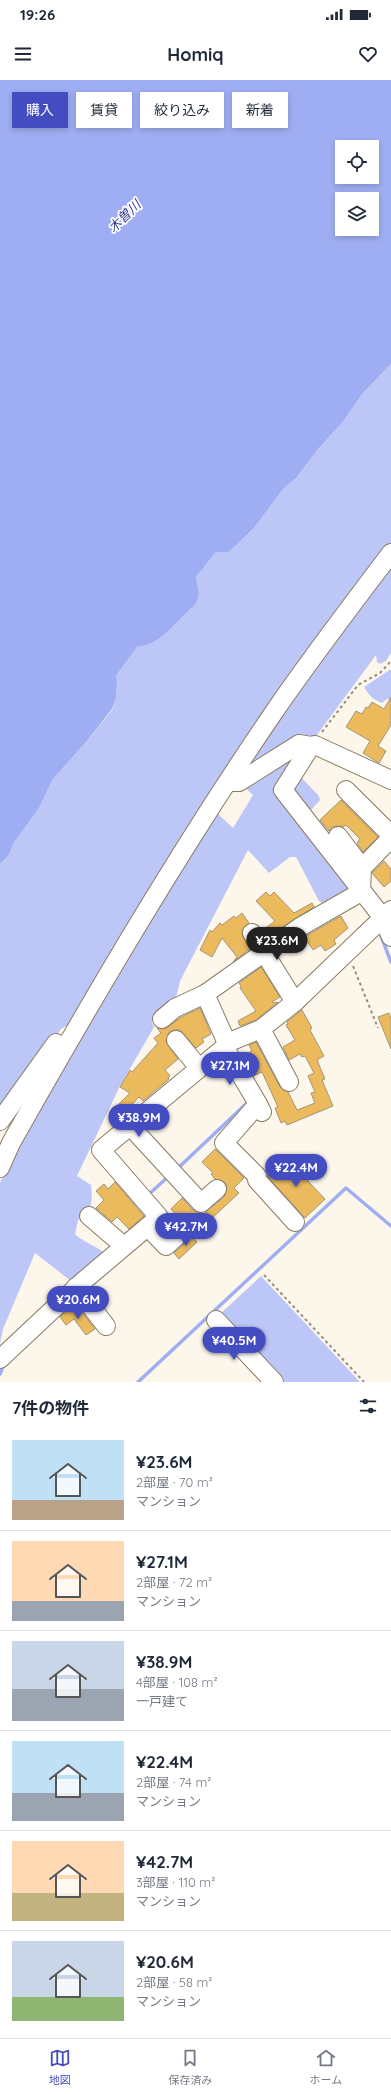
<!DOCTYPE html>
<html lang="ja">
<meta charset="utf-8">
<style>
body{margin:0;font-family:Quicksand,"Noto Sans JP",sans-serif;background:#f2f2f3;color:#1f2937;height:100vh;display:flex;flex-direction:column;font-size:15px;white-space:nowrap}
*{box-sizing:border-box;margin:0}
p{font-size:13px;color:#747a83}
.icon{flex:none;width:22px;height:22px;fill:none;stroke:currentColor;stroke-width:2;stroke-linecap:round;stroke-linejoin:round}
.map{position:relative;height:1302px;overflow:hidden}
.drawer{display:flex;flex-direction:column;background:#fff;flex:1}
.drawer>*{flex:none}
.guide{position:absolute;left:12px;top:12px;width:367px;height:36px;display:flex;gap:8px}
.fabs{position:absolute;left:335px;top:60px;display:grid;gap:8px}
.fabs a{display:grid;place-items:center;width:44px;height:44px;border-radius:0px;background:#fff;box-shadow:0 2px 6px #0003;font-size:20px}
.price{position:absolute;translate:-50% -34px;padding:0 9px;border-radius:14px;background:#444cc1;color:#fff;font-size:13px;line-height:26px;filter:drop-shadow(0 1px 2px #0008)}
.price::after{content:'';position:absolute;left:50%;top:24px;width:12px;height:9px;margin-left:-6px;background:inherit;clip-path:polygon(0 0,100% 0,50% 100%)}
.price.active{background:#222;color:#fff}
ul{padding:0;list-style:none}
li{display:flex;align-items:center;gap:12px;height:100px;padding:0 12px}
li+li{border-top:1px solid #e0e1e3}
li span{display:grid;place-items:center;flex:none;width:112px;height:80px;border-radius:0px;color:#555}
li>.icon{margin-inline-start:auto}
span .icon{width:48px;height:48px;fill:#fffc;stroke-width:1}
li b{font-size:17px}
h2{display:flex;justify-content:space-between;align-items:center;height:48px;padding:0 12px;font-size:17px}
.pill{padding:0 14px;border-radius:0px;background:#fff;box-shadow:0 2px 6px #0003;font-size:14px;line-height:36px}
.pill.active{background:#444cc1;color:#fff}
.status{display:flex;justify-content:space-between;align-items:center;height:28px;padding:0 20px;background:#fff;direction:ltr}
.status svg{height:11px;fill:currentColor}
header{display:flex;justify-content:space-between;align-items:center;height:52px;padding:0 12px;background:#fff;font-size:18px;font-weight:700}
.tabs{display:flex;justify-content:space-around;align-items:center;height:56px;border-top:1px solid #e0e1e3;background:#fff;font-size:11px;color:#747a83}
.tabs a{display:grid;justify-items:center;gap:2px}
.tabs .active{color:#444cc1}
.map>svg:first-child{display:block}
.green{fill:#bcc7f7}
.water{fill:#9faef2;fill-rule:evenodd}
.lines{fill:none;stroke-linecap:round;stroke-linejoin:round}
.stream{stroke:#9faef2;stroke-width:3.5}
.building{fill:#eaba5d;stroke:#a4957a}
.minor-casing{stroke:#8a7b61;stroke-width:20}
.path{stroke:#948e82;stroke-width:2;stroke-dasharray:3 3;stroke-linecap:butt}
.minor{stroke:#fff;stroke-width:18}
.labels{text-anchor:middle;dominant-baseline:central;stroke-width:3.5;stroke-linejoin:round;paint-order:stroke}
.water-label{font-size:13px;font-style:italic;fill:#313897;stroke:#fff}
</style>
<div class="status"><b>19:26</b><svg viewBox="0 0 49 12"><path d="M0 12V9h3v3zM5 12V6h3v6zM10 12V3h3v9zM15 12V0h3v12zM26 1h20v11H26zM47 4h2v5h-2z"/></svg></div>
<header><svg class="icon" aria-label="menu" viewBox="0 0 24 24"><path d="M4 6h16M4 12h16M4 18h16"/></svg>Homiq<svg class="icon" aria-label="heart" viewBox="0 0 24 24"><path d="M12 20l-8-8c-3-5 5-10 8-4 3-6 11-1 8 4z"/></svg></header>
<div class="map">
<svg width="391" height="1302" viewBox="0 0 391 1302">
<rect width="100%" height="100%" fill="#fdf7eb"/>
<g class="green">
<path d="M391,284V467L73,942L61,949L0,1036V784L9,775L13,764L39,728L53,699L86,662L112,630L116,618L117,604L115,595L138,566C158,568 179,538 194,526C203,515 197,509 196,497L216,472H229L254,448L284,408L296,398L319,368L342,343L363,313Z"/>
<path d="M391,480V573L386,581L380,584L377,582L376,575L311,663L239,700L290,618Z"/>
<path d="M391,589V620L387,619L382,623C373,620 369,615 364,607Z"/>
<path d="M298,668L279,712L356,810L322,823L319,821L296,777H290L269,793L248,770L180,901L174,926L153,938L152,943L154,947L120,1006L77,1096L91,1105C93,1118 92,1135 78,1140L75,1154C80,1160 97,1167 105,1173L71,1201L35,1173L3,1249L0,1264V1103L14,1072L71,966L216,732L233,748L253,715L241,704Z"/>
<path d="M298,694L319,716L320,720L312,729L307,730L287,710Z"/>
<path d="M261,1196L360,1302H279L218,1236Z"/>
</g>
<path class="water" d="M0,0H391V284L363,313L342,343L319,368L296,398L284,408L254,448L229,472H216L196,497C197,509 203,515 194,526C179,538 158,568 138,566L116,595L117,604L116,618L112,629L86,662L53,699L39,728L13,764L9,775L0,784ZM342,67H372V97H342ZM342,119H372V149H342Z"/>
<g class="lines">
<g class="stream">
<path d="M381,856L391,882"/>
<path d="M177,1089L248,1022"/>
<path d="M148,1115L169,1096"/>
<path d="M0,1294L4,1284"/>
<path d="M138,1302L346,1108L391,1146"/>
</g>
</g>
<g class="building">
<path d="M391,617V645L378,666L386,671L379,683L363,673L370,661L346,647L356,631L362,634L366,627L368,628L372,622L384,629Z"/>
<path d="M341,720L378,757L363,772L357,763L360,759L346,745L343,747L337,746L332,747L329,751L320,740Z"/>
<path d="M384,781L391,789V801L384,807L372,793Z"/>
<path d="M266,812L270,816L274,812L294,833L312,823L314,827L267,857L263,850L275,841L256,821Z"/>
<path d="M242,833L249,843L243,848L242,854L250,869L233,882L237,877L222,858L212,877L200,870L210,850L212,852L220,843L222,845L234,836L236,838Z"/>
<path d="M341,836L348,848L334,860L336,864L325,871L321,865L313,870L307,861L290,873L288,870L283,872L306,856Z"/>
<path d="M261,887L280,917L272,922L274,923L278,922L256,940L240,946L238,941L256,931L240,908L241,906L239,903Z"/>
<path d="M200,928L211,954L202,959L204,962L196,968L180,950H174L169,952L166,962L178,979L165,990L170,996L168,998L169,999L143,1021L139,1017L120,1037L113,1030L130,1013L120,1007L130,990L132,992L158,963L154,958L161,953L157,948L163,949L168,947L181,937Z"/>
<path d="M302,930L312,948L310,950L324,976L317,980L325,999L322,1000L333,1026L287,1045L285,1041L281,1043L275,1028L278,1027L262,992L253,996L242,976L252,971L249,965L256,962L280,1007L288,1012L297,1030L315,1023L311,1013L315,1012L308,996L314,993L305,976L302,977L300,974L289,980L283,967L295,960L286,945L288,944L287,942Z"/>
<path d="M389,933L391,938V969L378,937Z"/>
<path d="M215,1069L244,1098L234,1108L239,1113L211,1139L205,1132L224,1117L227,1107L225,1102L215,1099L211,1094L213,1093L202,1082Z"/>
<path d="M286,1078L325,1119L305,1138L267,1096Z"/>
<path d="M115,1102L144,1136L129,1149L117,1137L112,1142L96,1128L104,1120L96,1111L104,1104L108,1109Z"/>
<path d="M182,1118L193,1130L201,1133L205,1137L190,1151L171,1129Z"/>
<path d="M189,1154L197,1162L179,1179L174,1173L183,1165Z"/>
<path d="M73,1225L79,1233L81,1231L95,1249L86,1255L74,1239L66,1245L60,1237Z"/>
</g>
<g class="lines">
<g class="minor-casing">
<g id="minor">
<path d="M311,666L315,665L391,700"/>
<path d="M229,702H239L299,664L311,666L283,710L383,838L391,857"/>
<path d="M346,710L391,755"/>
<path d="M338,756L362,788"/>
<path d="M252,853L295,922"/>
<path d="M162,939L175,928L205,914"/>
<path d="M261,949L289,1002"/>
<path d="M176,960L199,988"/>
<path d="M227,963L205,914L300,847L361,812L362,788L391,758"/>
<path d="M225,967C236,990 251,1009 262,1032"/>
<path d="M258,1024L224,1063L257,1096V1100L295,1142"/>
<path d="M0,1041L56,963"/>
<path d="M130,1046L201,1123L217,1109"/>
<path d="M0,1088L11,1063C94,916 179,771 274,632C311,578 351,526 391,473"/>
<path d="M89,1136L124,1166"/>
<path d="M148,1147L166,1166L176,1157"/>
<path d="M76,1207L106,1246"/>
<path d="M216,1240L274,1302"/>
<path d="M0,1279L81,1203L159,1137L101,1070L225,967L227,963L261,949L295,922L391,830"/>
</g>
</g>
<g class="path">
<path d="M322,652L358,605L380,593L391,581"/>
<path d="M353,886L378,948"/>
<path d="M264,1195L364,1302"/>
</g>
<use href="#minor" class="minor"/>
</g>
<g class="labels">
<g class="water-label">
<text transform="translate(124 136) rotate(-44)">木曽川</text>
</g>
</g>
</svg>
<div class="fabs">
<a><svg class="icon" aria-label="locate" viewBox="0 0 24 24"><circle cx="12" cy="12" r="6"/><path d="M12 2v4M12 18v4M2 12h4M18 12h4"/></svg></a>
<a><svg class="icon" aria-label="layers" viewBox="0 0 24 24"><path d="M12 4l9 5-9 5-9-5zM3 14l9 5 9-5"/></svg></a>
</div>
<b class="price active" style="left:277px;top:881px">¥23.6M</b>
<b class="price" style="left:230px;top:1006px">¥27.1M</b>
<b class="price" style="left:139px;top:1058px">¥38.9M</b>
<b class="price" style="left:296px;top:1108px">¥22.4M</b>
<b class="price" style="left:186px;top:1167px">¥42.7M</b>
<b class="price" style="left:78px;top:1240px">¥20.6M</b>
<b class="price" style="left:234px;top:1281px">¥40.5M</b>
<div class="guide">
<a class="pill active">購入</a>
<a class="pill">賃貸</a>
<a class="pill">絞り込み</a>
<a class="pill">新着</a>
</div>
</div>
<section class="drawer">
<h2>7件の物件<svg class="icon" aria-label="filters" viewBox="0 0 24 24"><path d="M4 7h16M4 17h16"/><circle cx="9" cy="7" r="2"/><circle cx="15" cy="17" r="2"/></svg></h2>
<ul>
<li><span style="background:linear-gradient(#bfe0f5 75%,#b9a48a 0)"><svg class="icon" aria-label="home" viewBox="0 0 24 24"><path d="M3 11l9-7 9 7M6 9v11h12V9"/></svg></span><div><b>¥23.6M</b><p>2部屋 · 70 m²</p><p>マンション</p></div></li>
<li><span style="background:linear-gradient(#ffd9b3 75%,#9aa5b1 0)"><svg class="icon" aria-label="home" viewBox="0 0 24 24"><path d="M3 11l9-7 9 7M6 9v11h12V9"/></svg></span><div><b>¥27.1M</b><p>2部屋 · 72 m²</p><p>マンション</p></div></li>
<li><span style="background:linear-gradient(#c9d6e8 60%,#9aa5b1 0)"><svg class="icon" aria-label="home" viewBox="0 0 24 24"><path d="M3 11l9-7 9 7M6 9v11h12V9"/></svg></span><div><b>¥38.9M</b><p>4部屋 · 108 m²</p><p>一戸建て</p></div></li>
<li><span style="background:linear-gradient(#bfe0f5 65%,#9aa5b1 0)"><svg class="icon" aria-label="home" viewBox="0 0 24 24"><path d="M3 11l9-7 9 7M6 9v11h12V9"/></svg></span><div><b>¥22.4M</b><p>2部屋 · 74 m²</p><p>マンション</p></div></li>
<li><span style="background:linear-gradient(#ffd9b3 65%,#c2b280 0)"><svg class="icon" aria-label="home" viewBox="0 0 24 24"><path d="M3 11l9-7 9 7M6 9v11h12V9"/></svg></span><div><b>¥42.7M</b><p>3部屋 · 110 m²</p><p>マンション</p></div></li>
<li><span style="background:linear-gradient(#c9d6e8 70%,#8fb573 0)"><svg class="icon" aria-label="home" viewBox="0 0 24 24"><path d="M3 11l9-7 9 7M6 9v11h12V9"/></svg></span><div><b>¥20.6M</b><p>2部屋 · 58 m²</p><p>マンション</p></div></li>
</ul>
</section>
<nav class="tabs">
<a class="active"><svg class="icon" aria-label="map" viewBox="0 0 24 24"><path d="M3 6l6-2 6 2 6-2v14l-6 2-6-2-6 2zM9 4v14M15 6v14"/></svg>地図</a>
<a><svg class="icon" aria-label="saved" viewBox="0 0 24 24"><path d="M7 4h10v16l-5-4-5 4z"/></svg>保存済み</a>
<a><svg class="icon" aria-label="home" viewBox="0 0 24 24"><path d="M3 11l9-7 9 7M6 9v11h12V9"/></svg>ホーム</a>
</nav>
